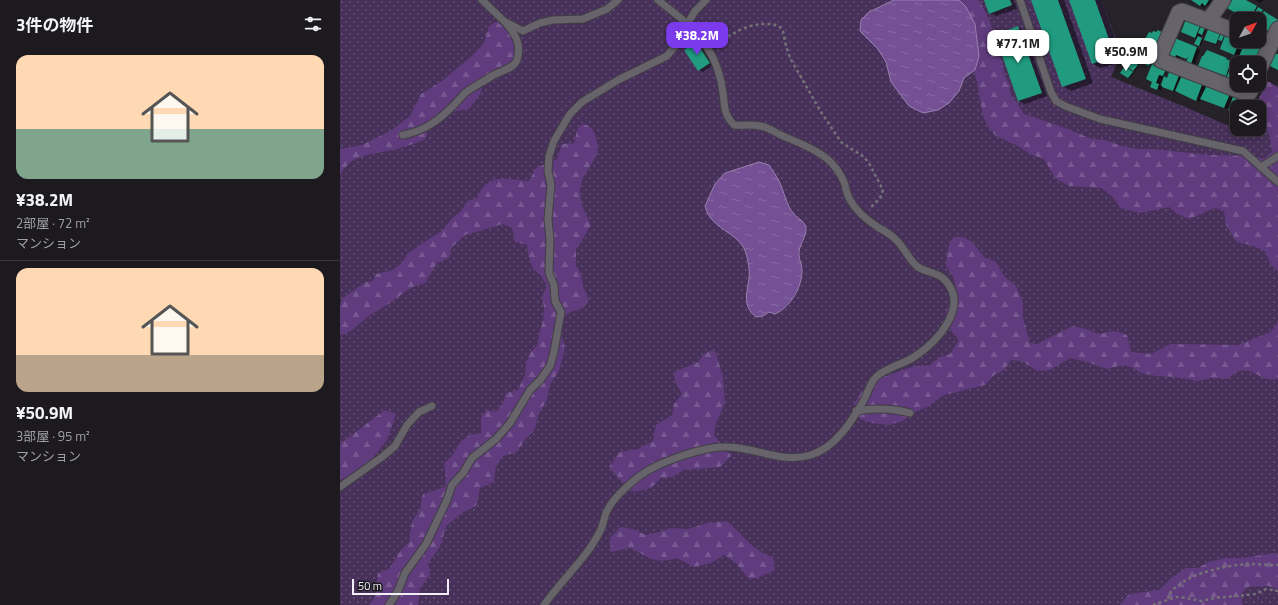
<!DOCTYPE html>
<html lang="ja">
<meta charset="utf-8">
<style>
body{margin:0;font-family:"Titillium Web","Noto Sans JP",sans-serif;background:#252328;color:#f1f3f6;height:100vh;display:flex;flex-direction:column;font-size:15px;white-space:nowrap}
*{box-sizing:border-box;margin:0}
p{font-size:13px;color:#a0a1a4}
.icon{flex:none;width:22px;height:22px;fill:none;stroke:currentColor;stroke-width:2;stroke-linecap:round;stroke-linejoin:round}
.map{position:relative;flex:1;overflow:hidden}
.panel{display:flex;flex-direction:column;background:#1c1a1f;width:340px}
.panel>*{flex:none}
.needle{width:26px;rotate:50deg}
.tools{position:absolute;left:890px;top:12px;display:grid;gap:8px}
.tools a{display:grid;place-items:center;width:36px;height:36px;border-radius:8px;background:#1c1a1f;box-shadow:0 2px 10px #0003,0 0 0 1px #3a383d;font-size:20px}
.scale{position:absolute;left:12px;bottom:10px;width:97px;box-sizing:border-box;padding-left:4px;border:2px solid #f1eff3;border-top:0;font-size:11px;line-height:14px;white-space:nowrap;color:#f1eff3;-webkit-text-stroke:3px #1c1920;paint-order:stroke}
.price{position:absolute;translate:-50% -34px;padding:0 9px;border-radius:8px;background:#fff;color:#222;font-size:13px;line-height:26px;filter:drop-shadow(0 1px 2px #0008)}
.price::after{content:'';position:absolute;left:50%;top:24px;width:12px;height:9px;margin-left:-6px;background:inherit;clip-path:polygon(0 0,100% 0,50% 100%)}
.price.on{background:#7c3aed;color:#fff}
ul{padding:0;list-style:none}
li{display:grid;align-content:center;gap:8px;height:212px;padding:0 16px}
li+li{border-top:1px solid #3a383d}
li span{display:grid;place-items:center;height:124px;border-radius:12px;color:#555}
li>.icon{margin-inline-start:auto}
span .icon{width:72px;height:72px;fill:#fffc;stroke-width:1}
li b{font-size:17px}
h2{display:flex;justify-content:space-between;align-items:center;height:48px;padding:0 16px;font-size:17px}
main{display:flex;flex:1;min-height:0}
.map>svg:first-child{display:block}
.grass{fill:url(#grass-dots)}
.forest{fill:url(#forest-firs)}
.water{fill:url(#water-ripples);stroke:#9a80b0}
.shadow{fill:#0007}
.building{fill:#209b7f}
.lines{fill:none;stroke-linecap:round;stroke-linejoin:round}
.service-casing{stroke:#413e44;stroke-width:9}
.minor-casing{stroke:#413e44;stroke-width:17}
.path{stroke:#747177;stroke-width:2.5;stroke-dasharray:3 3;stroke-linecap:butt}
.service{stroke:#67636b;stroke-width:7}
.minor{stroke:#67636b;stroke-width:15}
</style>
<main>
<section class="panel">
<h2>3件の物件<svg class="icon" aria-label="filters" viewBox="0 0 24 24"><path d="M4 7h16M4 17h16"/><circle cx="9" cy="7" r="2"/><circle cx="15" cy="17" r="2"/></svg></h2>
<ul>
<li><span style="background:linear-gradient(#ffd9b3 60%,#7fa58c 0)"><svg class="icon" aria-label="home" viewBox="0 0 24 24"><path d="M3 11l9-7 9 7M6 9v11h12V9"/></svg></span><div><b>¥38.2M</b><p>2部屋 · 72 m²</p><p>マンション</p></div></li>
<li><span style="background:linear-gradient(#ffd9b3 70%,#b9a48a 0)"><svg class="icon" aria-label="home" viewBox="0 0 24 24"><path d="M3 11l9-7 9 7M6 9v11h12V9"/></svg></span><div><b>¥50.9M</b><p>3部屋 · 95 m²</p><p>マンション</p></div></li>
</ul>
</section>
<div class="map">
<svg width="938" height="605" viewBox="0 0 938 605">
<defs>
<pattern id="grass-dots" width="8" height="8" patternUnits="userSpaceOnUse"><rect width="8" height="8" fill="#47315a"/><path d="M2 2h.1M6 6h.1" fill="none" stroke="#624f72" stroke-width="1.8" stroke-linecap="round"/></pattern>
<pattern id="forest-firs" width="22" height="20" patternUnits="userSpaceOnUse"><rect width="22" height="20" fill="#603b7d"/><path d="M5 1l3.5 6h-7zM16 11l3.5 6h-7z" fill="#775890"/></pattern>
<pattern id="water-ripples" width="26" height="14" patternUnits="userSpaceOnUse"><rect width="26" height="14" fill="#755094"/><path d="M2 4q2-2 4 0t4 0M15 11q2-2 4 0t4 0" fill="none" stroke="#896aa3"/></pattern>
</defs>
<rect width="100%" height="100%" fill="#262229"/>
<path class="grass" d="M0,0H761L781,53L771,77L843,106L914,137L918,129H919V126L935,85L938,86V605H0Z"/>
<g class="forest">
<path d="M599,0H639L651,24L654,43L662,62L665,76L669,83L671,95L678,104L684,114L725,128L752,139L765,140L782,146L797,149H813L868,155L913,156L923,159L932,152L930,136L919,118V107H918V100L927,82H930L938,88V271L931,265L925,251L910,245L897,242L886,225L884,211L875,208L849,219L836,213L829,207L800,213L780,208L773,197L761,188L729,186L715,178L704,159L690,154L678,146L656,136L649,128L643,116L637,82L632,63Z"/>
<path d="M156,22L169,29L181,40L184,53L164,70L152,71L143,79L141,93L129,109C118,110 95,115 89,126C87,130 87,135 85,139C75,144 64,147 53,150C33,154 8,155 0,176V149L22,145L52,130L70,116L81,94L102,81L134,54L144,43L149,26Z"/>
<path d="M242,124L247,125L253,130C255,135 258,143 258,148C257,156 251,165 247,171C234,190 242,207 251,225L236,250V266L241,273L243,286L249,300L243,308L230,312L221,320V333L225,348L219,371L210,384L207,400L198,415L195,429L184,441L177,452L163,456L156,466L154,481L148,485L140,488L136,506L122,513L106,526L100,547L88,563L90,575L80,588L78,605H29L35,597L38,573L49,569L61,550L69,542L72,522L80,509L83,494L105,487L106,479L104,463L112,456L121,441L129,435L141,433V417L147,410L156,412L163,403L166,393L178,390L185,375L186,363L190,353L198,344L199,333L203,322L204,308L202,296L207,286L201,276L193,269L188,254L187,245L175,242L172,228L163,224L125,235L112,247L109,258L97,263L85,283C68,286 61,296 47,305C40,309 32,313 26,318C16,326 13,332 0,335V305L3,298L24,283L33,281L36,274L50,271L61,264L68,253L103,230L112,218L121,211L127,201L137,198C147,172 166,179 189,181L196,168L217,159L222,144L234,143L237,130Z"/>
<path d="M614,237H623L632,242L645,258L655,261L664,276L676,286L683,303V318L690,343L697,344L733,326L746,329L759,334L774,331L787,335L791,352L811,354L831,344L898,345L931,332L938,322V379C916,384 911,357 887,379L872,378L858,381L835,377L816,376L801,373L792,367L782,365L767,369L747,362L730,358L710,370L697,371L682,361L671,360L665,369L653,376L645,385L604,395L587,407L575,412L563,421L548,425L532,423L520,419L514,404L522,391L540,378L572,367L590,365L600,357L610,354L619,340L613,333L605,318L608,306L617,292L613,276L606,266C607,255 607,245 614,237Z"/>
<path d="M372,350L376,353L383,377L385,403L376,423L374,435L391,456L380,467L344,470L332,477L321,478L311,488L294,492L281,481L269,467L280,452L298,449L313,441L316,425L332,415L334,404L342,394L335,381L334,372L358,362L364,354Z"/>
<path d="M45,410L56,414L47,440L24,469L0,480V444Z"/>
<path d="M387,521C403,534 412,551 433,557L435,570L418,578L409,579L396,563L384,555L371,563L354,567L337,558C313,565 310,557 290,548L271,552L270,538L280,527L293,529L306,535L323,531L330,528L349,529L367,523Z"/>
<path d="M935,553L938,555V589L928,586L908,587L900,595L903,605H780L789,594L819,590L831,578L846,568H858L869,562L885,558H902Z"/>
</g>
<g class="water">
<path d="M554,0H619L626,7L635,24L639,56L635,70L624,78L619,91L609,103L598,110L583,113L569,106L551,82L546,62L538,49L520,31L521,20L529,12Z"/>
<path d="M419,162L429,165C432,170 436,175 439,181C444,191 446,205 454,214C458,219 465,221 466,228C467,236 458,246 459,255C459,260 462,264 462,270C462,287 451,307 435,314L429,312L423,316L416,317C402,306 407,294 409,278C410,270 408,261 406,253C401,236 380,231 370,217C367,214 366,209 365,206L375,184L385,173Z"/>
</g>
<g class="shadow">
<path d="M645,0H674L677,9L656,16L649,13Z"/>
<path d="M692,0H724L753,83L731,91L723,86Z"/>
<path d="M730,0H761L783,61L761,68L753,64Z"/>
<path d="M853,0H870L873,2L870,7L866,5L864,8Z"/>
<path d="M893,0H905L920,9L938,21V29L919,24V19H908Z"/>
<path d="M915,0H924L920,3Z"/>
<path d="M846,20L867,27L864,35L861,34L860,38L863,40L861,46L855,44L857,39L842,32Z"/>
<path d="M678,27L684,31L707,96L685,104L679,101L656,35Z"/>
<path d="M870,28L897,41H904L923,49L919,63H912L903,60L900,57L885,50L884,41L879,39L877,45L867,41Z"/>
<path d="M810,33L818,58L814,65L828,69L819,85L821,86L825,78L827,79L831,71L908,102L913,105V107H897V113L861,98L860,102L837,91V93L823,86L821,91L815,88L812,67L799,61L806,51Z"/>
<path d="M356,43L360,45L373,65L363,72L359,70Z"/>
<path d="M856,48L860,50L854,68L848,59L840,56L839,59L831,56Z"/>
<path d="M868,51L887,59L895,64L891,73L894,75L897,67L895,84L890,82L891,78L863,67Z"/>
<path d="M793,62L799,66L795,71L787,65Z"/>
<path d="M785,67L794,73L790,78L781,72Z"/>
</g>
<g class="building">
<path d="M644,0H670L672,5L649,14Z"/>
<path d="M691,0H718L746,79L722,87Z"/>
<path d="M729,0H755L775,56L752,64Z"/>
<path d="M851,0H869L865,6L862,3L860,6Z"/>
<path d="M892,0H906L917,6L910,19H906L887,8Z"/>
<path d="M918,7L923,10L918,19H911Z"/>
<path d="M924,11L938,20L931,33L919,25V19Z"/>
<path d="M846,19L861,24L855,38L841,32Z"/>
<path d="M862,24L866,26L862,35L858,33Z"/>
<path d="M678,26L702,93L678,101L655,35Z"/>
<path d="M869,27L881,31L876,44L864,40Z"/>
<path d="M817,30L822,32L815,53L812,52V54L815,55L809,66L794,59L795,57L793,56L799,47L806,49V48L801,46L809,32L812,33L813,31L817,32Z"/>
<path d="M882,31L885,33L882,41L878,40Z"/>
<path d="M886,33L897,38V41H900L894,55L880,49Z"/>
<path d="M858,36L862,38L859,46L854,44Z"/>
<path d="M832,37L857,47L850,67L845,65L848,57L846,59L836,55L835,58L826,54Z"/>
<path d="M901,41H907L920,46L919,50L921,51L914,63L908,60L907,62L898,59L902,49L899,47Z"/>
<path d="M356,42L370,63L358,71L344,50Z"/>
<path d="M867,50L887,58L886,59L891,61L886,76L858,66L862,56H863Z"/>
<path d="M933,54H938V70L928,65Z"/>
<path d="M789,60L792,62L793,61L798,65L793,71L785,65Z"/>
<path d="M812,64L827,67L823,76L819,75L816,83L819,84L817,90L810,87L812,82L806,79Z"/>
<path d="M897,64V85L890,83Z"/>
<path d="M785,66L793,72L788,78L780,73Z"/>
<path d="M830,69L840,73L833,91L822,87V86L821,85L824,76L827,78Z"/>
<path d="M889,71L892,73L889,82L885,80Z"/>
<path d="M842,75L863,82L856,101L835,91Z"/>
<path d="M867,85L890,94L884,108L860,99Z"/>
<path d="M894,94L910,102L908,107H897V122L893,121L896,113L888,110Z"/>
</g>
<g class="lines">
<g class="service-casing">
<g id="service">
<path d="M142,0L164,21L183,31L200,23L213,20L243,19L267,9L278,0"/>
<path d="M680,0L711,92L716,101L725,106L760,119L903,151L938,182"/>
<path d="M63,135C84,131 98,121 113,106C117,102 121,97 125,93C134,86 143,82 152,76C159,71 174,69 177,60C182,44 175,33 164,21"/>
<path d="M921,167L938,156"/>
<path d="M516,411C534,408 552,408 570,413"/>
<path d="M0,487L42,457L55,446L67,425L79,412L92,406"/>
<path d="M49,605L58,591L65,573L86,544L107,500L112,485L123,473L132,458L156,439L170,423L190,390L201,379L210,366L214,352L221,312L215,301L214,285L209,273L210,239L208,219L211,185L208,171L209,156L214,141L221,129L230,114L242,102L278,80L327,56L343,36L345,28L343,20L318,0"/>
<path d="M204,605C218,585 236,568 250,548C254,542 258,536 261,529C264,523 264,515 268,509C275,496 289,484 301,475C319,462 364,446 386,447C415,447 443,464 471,455C496,447 512,421 524,400C528,392 530,383 536,377C547,367 562,365 574,357C597,342 630,307 605,280C598,272 587,273 578,267C570,261 566,251 559,243C554,237 547,232 539,228C528,221 515,210 509,198C507,194 506,189 505,185C503,179 499,172 495,167C484,152 459,143 443,136C435,133 429,127 420,126C411,124 402,126 394,125C383,113 385,107 383,93C380,69 369,39 345,28L355,11L366,0"/>
</g>
</g>
<g class="minor-casing">
<g id="minor">
<path d="M868,21L883,0"/>
<path d="M897,32L842,11L839,12L819,58L820,60L908,94L910,92L913,85"/>
<path d="M919,70L938,29"/>
</g>
</g>
<g class="path">
<path d="M370,36C374,37 378,38 382,37C390,37 395,32 402,29C414,24 427,22 439,26L443,31L446,46L450,58L481,112L501,142L524,157L530,165L543,190L540,198L529,209"/>
<path d="M829,599L828,596C842,574 883,566 907,564C917,564 928,565 938,565"/>
<path d="M813,605L836,597L846,598L861,601L875,598L916,594L926,589L938,591"/>
</g>
<use href="#service" class="service"/>
<use href="#minor" class="minor"/>
</g>
</svg>
<div class="tools">
<a><svg class="needle" viewBox="-14 -14 28 28"><path d="M0-13l5 13h-10z" fill="#e53935"/><path d="M0 13l5-13h-10z" fill="#a0a1a4"/></svg></a>
<a><svg class="icon" aria-label="locate" viewBox="0 0 24 24"><circle cx="12" cy="12" r="6"/><path d="M12 2v4M12 18v4M2 12h4M18 12h4"/></svg></a>
<a><svg class="icon" aria-label="layers" viewBox="0 0 24 24"><path d="M12 4l9 5-9 5-9-5zM3 14l9 5 9-5"/></svg></a>
</div>
<div class="scale">50 m</div>
<b class="price on" style="left:357px;top:56px">¥38.2M</b>
<b class="price" style="left:678px;top:64px">¥77.1M</b>
<b class="price" style="left:786px;top:72px">¥50.9M</b>
</div>
</main>
